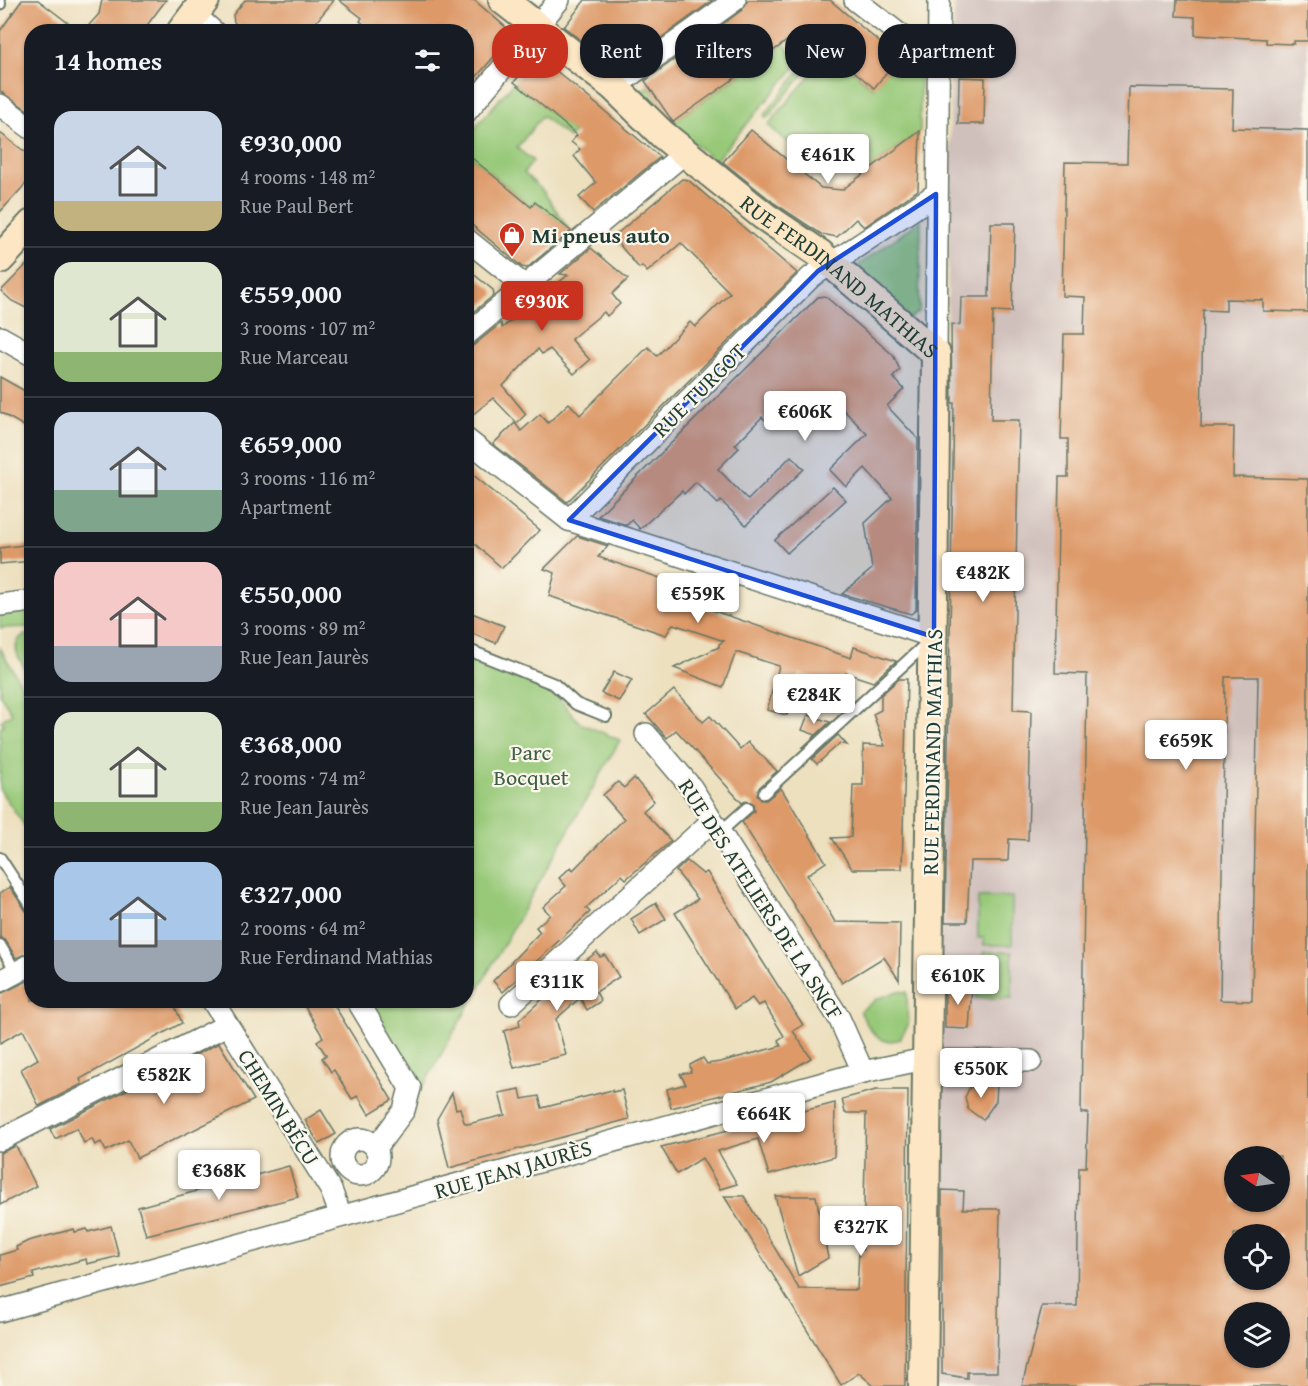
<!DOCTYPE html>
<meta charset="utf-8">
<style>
body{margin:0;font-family:"Gentium Book Plus",serif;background:#20242c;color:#f1f3f6;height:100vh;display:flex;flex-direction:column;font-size:22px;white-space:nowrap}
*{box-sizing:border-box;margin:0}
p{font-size:20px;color:#9ea1a6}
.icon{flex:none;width:33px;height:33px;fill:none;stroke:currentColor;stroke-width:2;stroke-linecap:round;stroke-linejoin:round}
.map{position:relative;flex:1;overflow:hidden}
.details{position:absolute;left:24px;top:24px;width:450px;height:984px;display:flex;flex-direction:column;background:#171b24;border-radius:24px;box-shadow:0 2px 4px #0004}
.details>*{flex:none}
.top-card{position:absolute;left:492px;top:24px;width:570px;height:54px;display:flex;gap:12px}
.needle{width:39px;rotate:283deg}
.buttons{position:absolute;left:1224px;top:1146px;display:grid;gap:12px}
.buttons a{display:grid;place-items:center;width:66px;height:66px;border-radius:50%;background:#171b24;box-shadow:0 2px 4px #0004;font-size:30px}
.price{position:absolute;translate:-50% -51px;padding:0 14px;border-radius:6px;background:#fff;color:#222;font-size:20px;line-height:39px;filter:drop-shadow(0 2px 3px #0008)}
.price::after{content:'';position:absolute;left:50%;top:36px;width:18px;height:14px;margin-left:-9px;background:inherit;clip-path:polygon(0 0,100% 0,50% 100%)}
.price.selected{background:#c8321e;color:#fff}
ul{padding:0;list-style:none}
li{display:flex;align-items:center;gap:18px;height:150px;padding:0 30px}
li+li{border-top:2px solid #363941}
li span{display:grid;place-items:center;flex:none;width:168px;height:120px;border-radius:18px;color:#555}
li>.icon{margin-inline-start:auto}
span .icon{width:72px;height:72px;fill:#fffc;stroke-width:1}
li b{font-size:26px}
h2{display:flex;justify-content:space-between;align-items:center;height:72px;padding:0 30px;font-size:26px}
.chip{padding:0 21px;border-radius:24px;background:#171b24;box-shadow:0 2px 4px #0004;font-size:21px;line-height:54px}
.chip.selected{background:#c8321e;color:#fff}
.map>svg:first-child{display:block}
.industrial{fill:#d0c0bc;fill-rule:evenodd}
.green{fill:#98c979;stroke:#5c8356;stroke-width:1.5}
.building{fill:#dd9967;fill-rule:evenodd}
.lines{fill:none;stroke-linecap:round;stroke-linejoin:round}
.lane-casing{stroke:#677665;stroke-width:14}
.street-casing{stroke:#677665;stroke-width:24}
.secondary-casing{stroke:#677665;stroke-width:32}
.lane{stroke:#fff;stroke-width:10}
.street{stroke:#fff;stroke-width:21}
.secondary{stroke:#fce6c4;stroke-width:28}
.marked{fill:#1d4ed8;fill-opacity:0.2;stroke:#1d4ed8;stroke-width:4.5;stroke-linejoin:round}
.labels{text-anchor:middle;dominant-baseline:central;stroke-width:4.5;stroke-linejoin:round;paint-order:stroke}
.poi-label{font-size:22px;font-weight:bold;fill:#1f3d34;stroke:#fbf7ec;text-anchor:start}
.street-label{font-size:22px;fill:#1f3d34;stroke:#fbf7ec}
.park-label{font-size:22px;fill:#3d6045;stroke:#fbf7ec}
</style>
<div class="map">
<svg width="1308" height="1386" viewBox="0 0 1308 1386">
<rect width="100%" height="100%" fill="#fbf7ec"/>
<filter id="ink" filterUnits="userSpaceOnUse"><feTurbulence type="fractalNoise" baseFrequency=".0167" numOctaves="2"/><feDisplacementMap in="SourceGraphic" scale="12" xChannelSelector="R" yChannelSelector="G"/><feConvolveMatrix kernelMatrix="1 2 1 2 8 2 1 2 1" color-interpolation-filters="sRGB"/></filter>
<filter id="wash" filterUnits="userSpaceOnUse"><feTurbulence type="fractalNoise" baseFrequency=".008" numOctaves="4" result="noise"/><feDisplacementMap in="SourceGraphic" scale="24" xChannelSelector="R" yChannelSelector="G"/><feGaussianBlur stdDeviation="1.35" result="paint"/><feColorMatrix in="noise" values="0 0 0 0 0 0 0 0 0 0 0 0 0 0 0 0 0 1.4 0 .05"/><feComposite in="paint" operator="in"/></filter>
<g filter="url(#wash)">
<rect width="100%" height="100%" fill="#ede0bf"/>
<path class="industrial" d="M955,0H1308V1386H932L951,69ZM1234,1156H1280V1202H1234ZM1234,1234H1280V1280H1234ZM1234,1312H1280V1358H1234Z"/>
<g class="green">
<path d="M803,30L822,44L809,60L812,64L767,118L764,116L805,64L790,40Z"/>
<path d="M784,44L798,64L715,161L636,95L648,86L673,122Z"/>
<path d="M835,56L873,88L898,58L920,75V131L864,173L856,164L841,174C812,165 791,145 768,125L817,67L822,70Z"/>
<path d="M514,82L574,132L569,138L542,116L517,148L533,161L524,173L543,191L570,231L535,202L531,207L467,153V137Z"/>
<path d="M921,220L919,311L908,319L853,269Z"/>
<path d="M31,610V627L0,628V614Z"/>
<path d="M24,635L31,636V678C24,666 6,646 24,635Z"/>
<path d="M0,648L25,691L22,697L29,708L31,704V835L0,790V727L4,725L1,721L12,713L0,695Z"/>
<path d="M467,656L550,688L580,723L620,740L422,1088L366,1001L466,1000Z"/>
<path d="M978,897H1012V945H984V938H978Z"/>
<path d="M984,952H1012V998H976L977,960H984Z"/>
<path d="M898,991L907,992L908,1025L900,1039C877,1047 869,1029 860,1011L877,999Z"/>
</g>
<g id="blocks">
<g class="building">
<path d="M22,0H38L80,32H32V113L0,91V31Z"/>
<path d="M102,0H166L142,32H83L99,14Z"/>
<path d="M245,0H334L308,32H245L234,22L233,15Z"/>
<path d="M339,0H474L509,30L510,38L466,89V32H373L360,21L362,18Z"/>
<path d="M585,0H713L618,69L564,27Z"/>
<path d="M748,0H830L898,58L874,88L804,29L673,122L645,81L742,10Z"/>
<path d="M1177,0H1308V41H1294V44L1266,43V39L1195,35V17L1176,16Z"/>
<path d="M548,64L660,157L593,212L579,197L596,183L574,156L580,149L571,142L577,135L514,82L529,65Z"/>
<path d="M959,77L985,78L984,124H958Z"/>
<path d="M1129,87L1233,89L1232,128L1308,130V312L1263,311V300L1226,299V311L1203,310L1201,427H1234L1233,477L1308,479V1386H1022L1042,1306H1077L1079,1167H1086L1088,1113H1081L1087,674L1055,673L1059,477H1068V439H1061L1064,334H1084L1085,297L1062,296L1065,162L1127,163ZM1225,677H1258L1252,1001L1220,1000ZM1234,1156H1280V1202H1234ZM1234,1234H1280V1280H1234ZM1234,1312H1280V1358H1234Z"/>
<path d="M751,130L821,188L842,190L920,131L918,190L864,227L856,219L837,237L821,234L774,203L723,162Z"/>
<path d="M0,133L32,157V177L0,212Z"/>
<path d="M466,153L531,207L535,202L571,231L527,268L522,267L466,220Z"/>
<path d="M682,179L688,180L797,273L567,502L493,444L515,423L521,431L540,414L548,423L569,403L580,415L648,347L657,356L690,322L695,327L730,293L681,243L647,272L642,266L639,268L613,237Z"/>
<path d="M991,223H1015L1012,312L993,311L991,420H1019L1013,710L1031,711L1028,840L1009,839L1008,861H970L967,922H945L954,403H952L951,324L960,325L961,297H989Z"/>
<path d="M591,248L628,279L612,294L620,304L607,316L604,312L571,339L590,360L574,374L550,349L542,354L538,349L503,386L526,414L517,423L493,398L466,420V347L474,345L501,323L502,328L568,275L560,274Z"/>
<path d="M32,259V311L12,301L1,291Z"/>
<path d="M466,268L493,290L494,295L466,318Z"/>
<path d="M825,296L893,355L900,370L893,377L904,389L887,406L918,439L916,610L911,614L842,594L872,569L865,523L892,498L865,468L846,487L830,470L867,434L829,395L802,422L783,402L765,420L762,417L735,445L739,448L718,469L748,500L791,456L804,469L746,525L721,501L718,504L696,482L684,494L682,491L640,529L632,520L627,525L598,516L818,297Z"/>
<path d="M0,377L32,395V431L0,412Z"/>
<path d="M466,469L540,530L502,568L466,536Z"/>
<path d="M833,487L846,500L787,553L775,540Z"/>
<path d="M577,536L608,546L598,557L704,593L697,605L851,658L854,647L896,661L873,682L846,673L841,687L800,674L787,715L767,710L779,666L736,652L723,687L674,668L719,647V644L724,641L673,624L666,635L549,596L555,573L544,569Z"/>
<path d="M32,544V561L0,564V548Z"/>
<path d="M472,613L504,626L496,643L466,631Z"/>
<path d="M614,672L632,680L619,701L601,693Z"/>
<path d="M899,679H907L902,869H852L832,838L851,837L853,785H863V745L885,746L873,714L881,710V695Z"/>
<path d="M674,690L703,722L710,716L740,749L748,742L777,771L759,788L757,795L761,800H766L781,788L826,862L807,875L835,922L900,923L899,980L884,957L842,983L742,822L754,811L753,804L746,801L742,803L676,730L667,738L646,714Z"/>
<path d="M808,715L830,722L802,748L816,735L802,730Z"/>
<path d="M838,735L847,745L840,743L817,764L812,759Z"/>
<path d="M634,778L654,801L643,811L671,841L626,879L622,875L586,908L590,912L503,992L493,981L540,932L536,927L550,915L543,907L566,886L559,878L571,867L573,870L624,819L603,795L618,782L624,788Z"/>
<path d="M687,861L703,874L707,872L761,959L803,1025L793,1031L811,1058L771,1082L671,1108L667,1089L686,1084L680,1074L691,1072L690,1065L703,1058L707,1064L720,1062L781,1046L778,1040L784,1036L764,1003L758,1006L752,998L735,1009L675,913L698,899L676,871Z"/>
<path d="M10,887L26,911L32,914V951L16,958L6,941L0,937V893Z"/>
<path d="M656,903L666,919L640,935L631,919Z"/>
<path d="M597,952L600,957L605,955L619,977L596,992L601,1001L587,1010L580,998L556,1019L566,1055L514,1068L504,1031L520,1026L519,1020L547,995L544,991Z"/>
<path d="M32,979V1000H172L182,1023L80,1079L82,1084L39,1106L21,1069L38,1059L23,1030L0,1043V994Z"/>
<path d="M945,985H972L969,1029L945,1028Z"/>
<path d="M301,1000H331L392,1100L369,1114L358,1096L352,1099L334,1070L331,1072L322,1058L326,1055L317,1041L323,1037Z"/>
<path d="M219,1043L254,1100L137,1158L128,1140L106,1151L101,1142L95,1145L92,1139L84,1143L77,1128L55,1139L50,1129Z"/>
<path d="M977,1083L997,1084L996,1101L983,1120L968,1109L965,1097L970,1087L974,1088Z"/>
<path d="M520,1089L522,1099L539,1096L542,1108L612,1090V1092L622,1090L629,1119L449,1168L437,1119L452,1093L456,1109L460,1108L464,1122L468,1124L505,1115L499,1093Z"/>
<path d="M876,1090H908L905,1386H874L859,1373L841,1385L724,1196H744L799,1289L857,1290L859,1250H863L866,1113H845L842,1099Z"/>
<path d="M835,1103L834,1157L769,1175L758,1139L718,1151L737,1184L720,1189L702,1158L677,1174L661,1147Z"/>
<path d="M321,1110L336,1134L319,1144L305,1120Z"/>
<path d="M16,1146L36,1186L0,1205V1153Z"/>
<path d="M289,1166L298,1197L146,1235L138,1207Z"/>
<path d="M942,1190L964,1191L963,1209H1000L997,1372H967V1378L942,1374Z"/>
<path d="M775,1196H816L828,1258L798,1276Z"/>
<path d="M111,1226L119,1256L87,1264L86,1259L33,1273L34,1278L0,1287V1255L17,1250L16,1247L28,1241L74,1229L75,1232L87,1229L88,1232Z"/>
</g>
</g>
</g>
<g filter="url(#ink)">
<use href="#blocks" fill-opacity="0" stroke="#677665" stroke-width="1.5"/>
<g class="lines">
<g class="lane-casing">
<g id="lane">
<path d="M0,4V3"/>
<path d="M466,649L554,684L576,704L606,716"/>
<path d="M764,793L927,643"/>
<path d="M720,832L747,808"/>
<path d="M0,858L32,907"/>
<path d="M0,945L16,972"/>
</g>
</g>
<g class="street-casing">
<g id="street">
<path d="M855,0L938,64"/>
<path d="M194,14L214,32"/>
<path d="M614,87L735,0"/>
<path d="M0,105L32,129"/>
<path d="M466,112L559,0"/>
<path d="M466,239L525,286"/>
<path d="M466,335L686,152"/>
<path d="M0,337L32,355"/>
<path d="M936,354L939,0"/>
<path d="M466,439L569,520L934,637"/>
<path d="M569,520L811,277L936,194"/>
<path d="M0,605L32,601"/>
<path d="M646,734L691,787L839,1018L863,1072"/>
<path d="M0,981L32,964"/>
<path d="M212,1000L331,1190L341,1216"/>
<path d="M357,1000L410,1088L404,1110L376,1148"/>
<path d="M511,1004L712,821"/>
<circle cx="360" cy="1157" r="18"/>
<path d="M0,1140L227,1025"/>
<path d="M0,1311L863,1072L920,1060L1031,1061"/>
</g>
</g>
<g class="secondary-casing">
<g id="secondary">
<path id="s1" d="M503,0L614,87L662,134L764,216L820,254L936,354L923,1386"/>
<path d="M181,32L205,0"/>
<path d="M0,259L32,224"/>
</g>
</g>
<use href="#lane" class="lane"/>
<use href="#street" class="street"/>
<use href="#secondary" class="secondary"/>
</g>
</g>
<path class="marked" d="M936,194L934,637L569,520L818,271Z"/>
<defs>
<g id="shop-pin" transform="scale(1.35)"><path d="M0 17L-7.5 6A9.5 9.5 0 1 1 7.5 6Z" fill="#c8321e" stroke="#fbf7ec"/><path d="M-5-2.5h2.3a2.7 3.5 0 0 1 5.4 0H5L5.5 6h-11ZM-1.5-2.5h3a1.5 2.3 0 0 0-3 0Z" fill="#fff"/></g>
</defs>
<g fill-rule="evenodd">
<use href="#shop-pin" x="512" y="235"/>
</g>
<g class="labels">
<g class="poi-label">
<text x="532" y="235">Mi pneus auto</text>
</g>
<g class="street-label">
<text stroke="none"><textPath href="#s1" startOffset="436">RUE FERDINAND MATHIAS</textPath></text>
<text transform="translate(699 390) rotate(-45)">RUE TURGOT</text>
<text transform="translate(932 752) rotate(-89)">RUE FERDINAND MATHIAS</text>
<text transform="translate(761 899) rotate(57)">RUE DES ATELIERS DE LA SNCF</text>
<text transform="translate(279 1107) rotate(58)">CHEMIN BÉCU</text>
<text transform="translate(513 1169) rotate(-16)">RUE JEAN JAURÈS</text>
</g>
<g class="park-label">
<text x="531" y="752">Parc<tspan x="531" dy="25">Bocquet</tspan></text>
</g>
</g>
</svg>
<div class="buttons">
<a><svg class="needle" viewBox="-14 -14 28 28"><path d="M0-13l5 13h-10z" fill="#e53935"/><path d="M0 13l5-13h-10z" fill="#9ea1a6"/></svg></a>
<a><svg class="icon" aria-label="locate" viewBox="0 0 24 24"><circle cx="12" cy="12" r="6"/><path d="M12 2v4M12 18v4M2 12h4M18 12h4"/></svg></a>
<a><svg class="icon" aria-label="layers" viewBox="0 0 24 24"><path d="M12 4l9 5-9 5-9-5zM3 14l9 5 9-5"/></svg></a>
</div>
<b class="price" style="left:828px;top:185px">€461K</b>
<b class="price selected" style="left:542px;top:332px">€930K</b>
<b class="price" style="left:805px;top:442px">€606K</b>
<b class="price" style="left:983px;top:603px">€482K</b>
<b class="price" style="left:698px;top:624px">€559K</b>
<b class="price" style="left:814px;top:725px">€284K</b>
<b class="price" style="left:1186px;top:771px">€659K</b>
<b class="price" style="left:958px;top:1006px">€610K</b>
<b class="price" style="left:557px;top:1012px">€311K</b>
<b class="price" style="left:981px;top:1099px">€550K</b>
<b class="price" style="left:164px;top:1105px">€582K</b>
<b class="price" style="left:764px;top:1144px">€664K</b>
<b class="price" style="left:219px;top:1201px">€368K</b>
<b class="price" style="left:861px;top:1257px">€327K</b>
<div class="top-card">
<a class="chip selected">Buy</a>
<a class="chip">Rent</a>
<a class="chip">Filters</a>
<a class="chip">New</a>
<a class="chip">Apartment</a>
</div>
<section class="details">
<h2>14 homes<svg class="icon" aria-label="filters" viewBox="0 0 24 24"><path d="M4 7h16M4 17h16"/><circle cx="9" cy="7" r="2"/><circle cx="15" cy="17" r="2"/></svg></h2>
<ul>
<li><span style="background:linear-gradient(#c9d6e8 75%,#c2b280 0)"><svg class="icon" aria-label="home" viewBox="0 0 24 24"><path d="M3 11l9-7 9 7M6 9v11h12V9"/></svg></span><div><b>€930,000</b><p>4 rooms · 148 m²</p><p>Rue Paul Bert</p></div></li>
<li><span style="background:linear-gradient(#dfe7d0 75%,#8fb573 0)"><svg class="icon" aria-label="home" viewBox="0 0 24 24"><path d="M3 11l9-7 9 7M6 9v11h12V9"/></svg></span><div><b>€559,000</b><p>3 rooms · 107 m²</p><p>Rue Marceau</p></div></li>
<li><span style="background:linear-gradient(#c9d6e8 65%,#7fa58c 0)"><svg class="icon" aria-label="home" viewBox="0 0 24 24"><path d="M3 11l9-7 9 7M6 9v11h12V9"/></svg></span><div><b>€659,000</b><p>3 rooms · 116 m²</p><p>Apartment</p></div></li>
<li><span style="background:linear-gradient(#f6c9c9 70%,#9aa5b1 0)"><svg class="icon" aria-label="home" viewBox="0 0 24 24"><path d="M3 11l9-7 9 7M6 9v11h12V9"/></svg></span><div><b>€550,000</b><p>3 rooms · 89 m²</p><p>Rue Jean Jaurès</p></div></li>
<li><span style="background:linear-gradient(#dfe7d0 75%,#8fb573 0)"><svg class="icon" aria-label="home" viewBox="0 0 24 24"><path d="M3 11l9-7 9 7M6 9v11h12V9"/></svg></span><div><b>€368,000</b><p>2 rooms · 74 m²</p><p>Rue Jean Jaurès</p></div></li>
<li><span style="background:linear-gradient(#a9c7e8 65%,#9aa5b1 0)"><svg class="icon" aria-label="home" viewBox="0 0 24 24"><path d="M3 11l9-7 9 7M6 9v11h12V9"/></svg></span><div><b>€327,000</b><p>2 rooms · 64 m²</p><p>Rue Ferdinand Mathias</p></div></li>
</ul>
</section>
</div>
